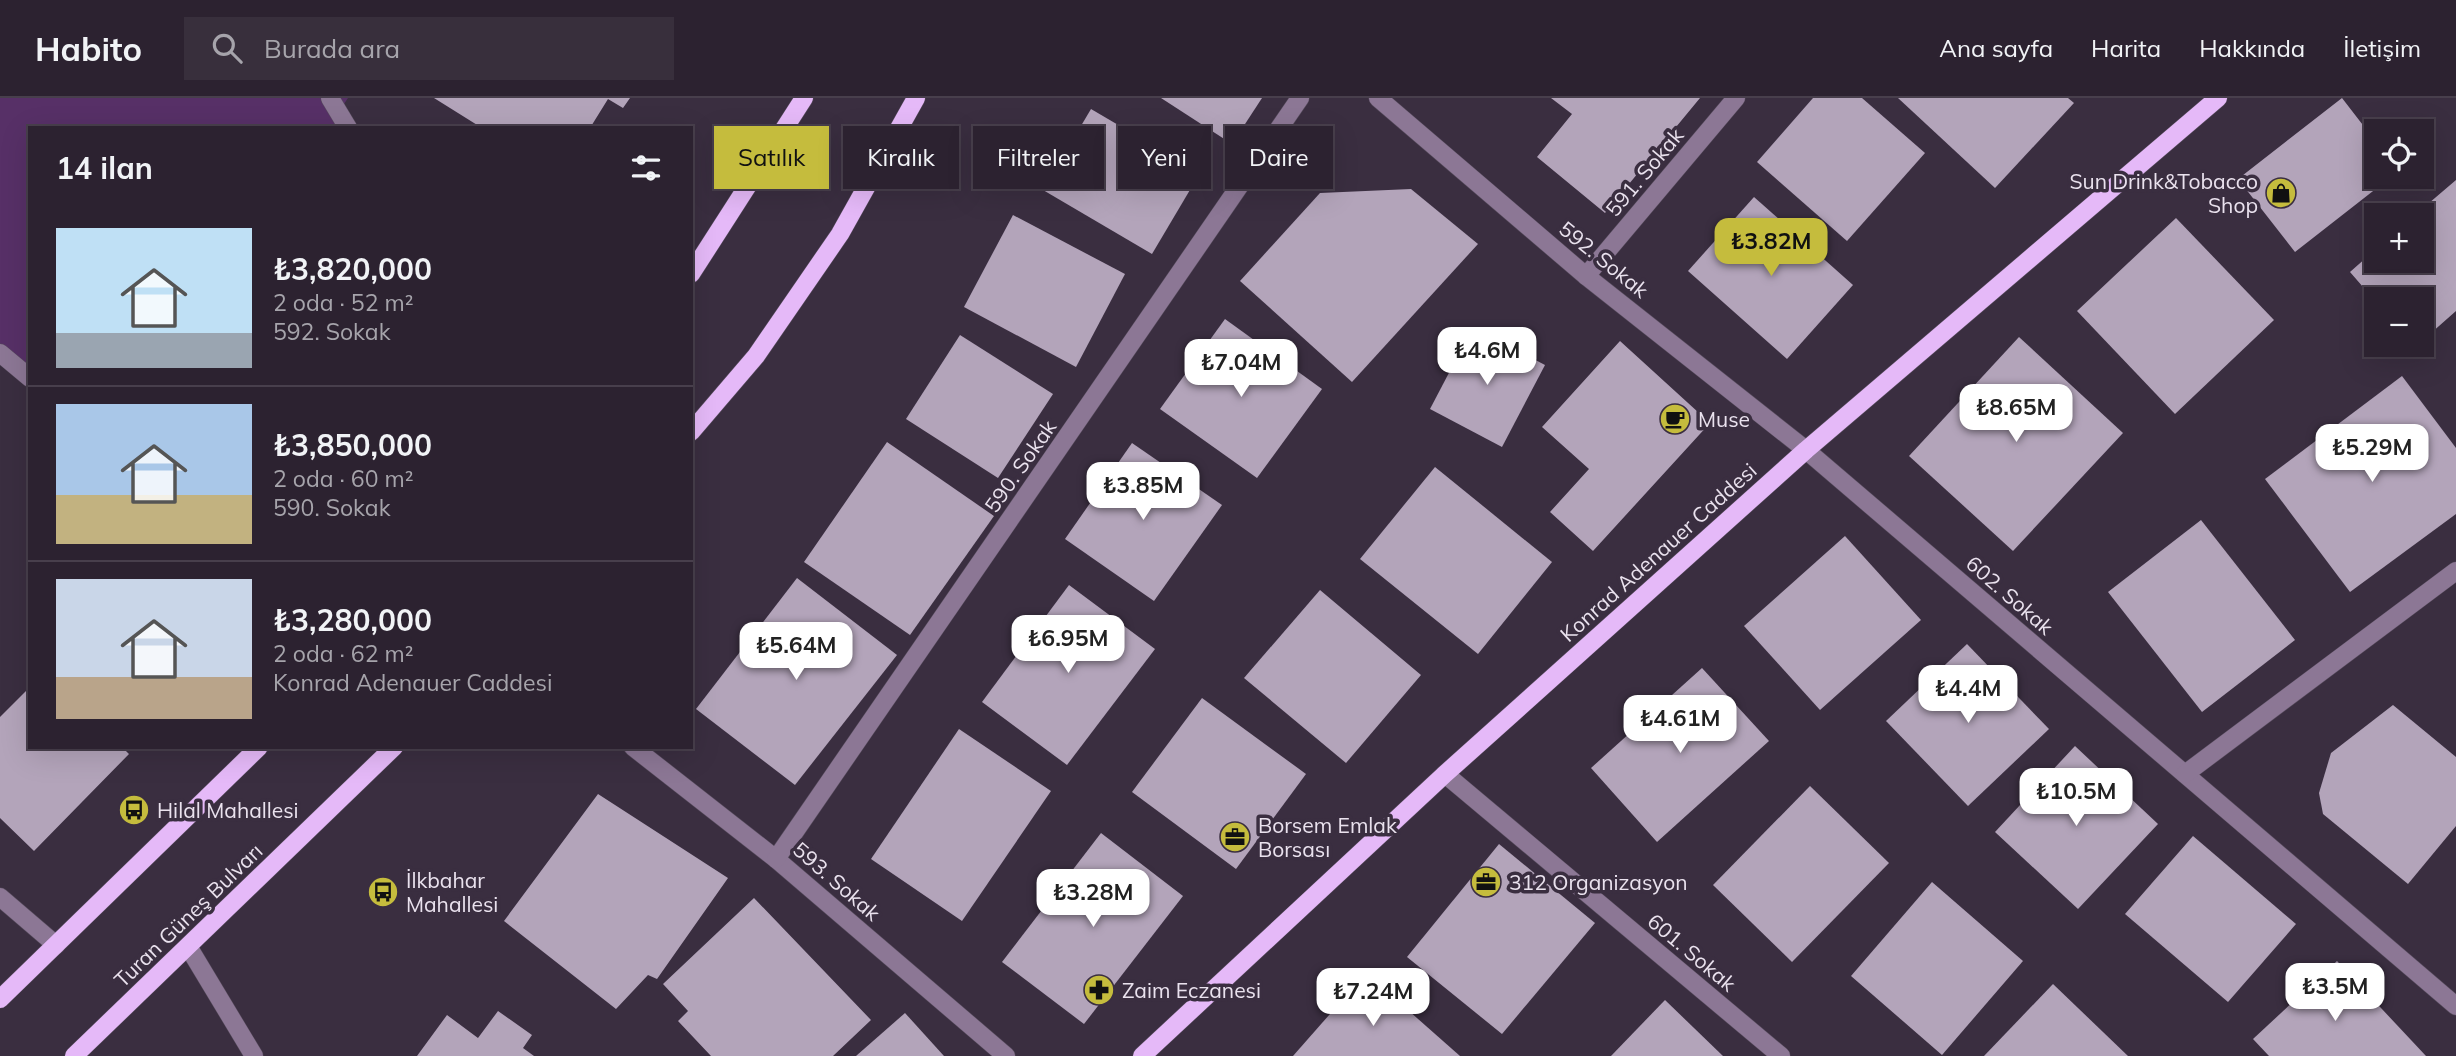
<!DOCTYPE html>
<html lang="tr">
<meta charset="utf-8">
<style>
body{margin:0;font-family:Mulish,sans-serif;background:#382f3c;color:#f1f3f6;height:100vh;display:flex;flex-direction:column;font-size:26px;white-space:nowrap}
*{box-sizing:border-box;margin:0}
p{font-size:23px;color:#a6a4ab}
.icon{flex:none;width:38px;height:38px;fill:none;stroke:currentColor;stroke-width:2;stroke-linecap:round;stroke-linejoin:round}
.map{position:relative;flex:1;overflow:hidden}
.panel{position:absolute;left:28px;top:28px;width:665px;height:623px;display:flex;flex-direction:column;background:#2c2230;border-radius:0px;box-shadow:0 7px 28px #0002,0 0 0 2px #483f4c}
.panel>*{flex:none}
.top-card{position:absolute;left:714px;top:28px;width:665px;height:63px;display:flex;gap:14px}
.controls{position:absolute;left:2364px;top:21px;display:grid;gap:14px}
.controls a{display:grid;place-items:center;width:70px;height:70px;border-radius:0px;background:#2c2230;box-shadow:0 7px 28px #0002,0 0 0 2px #483f4c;font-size:35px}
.price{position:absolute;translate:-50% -60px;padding:0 16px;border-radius:14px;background:#fff;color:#222;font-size:23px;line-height:46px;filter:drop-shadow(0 2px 4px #0008)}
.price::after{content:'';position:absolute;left:50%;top:42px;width:21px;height:16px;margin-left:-10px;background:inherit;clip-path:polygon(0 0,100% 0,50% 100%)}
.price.on{background:#c5bc3d;color:#111}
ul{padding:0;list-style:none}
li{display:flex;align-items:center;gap:21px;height:175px;padding:0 28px}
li+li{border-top:2px solid #483f4c}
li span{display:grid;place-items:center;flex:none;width:196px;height:140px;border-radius:0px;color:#555}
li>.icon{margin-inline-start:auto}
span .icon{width:84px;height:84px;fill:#fffc;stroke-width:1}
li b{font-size:30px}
h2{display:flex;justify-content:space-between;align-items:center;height:84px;padding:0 28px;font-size:30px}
.chip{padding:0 24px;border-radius:0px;background:#2c2230;box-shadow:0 7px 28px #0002,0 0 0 2px #483f4c;font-size:24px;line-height:63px}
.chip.on{background:#c5bc3d;color:#111}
header{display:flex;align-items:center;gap:42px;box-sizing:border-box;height:98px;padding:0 35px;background:#2c2230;border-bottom:2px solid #483f4c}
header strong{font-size:33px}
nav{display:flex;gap:38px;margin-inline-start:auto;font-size:24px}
.search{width:490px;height:63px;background:#382f3c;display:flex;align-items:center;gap:18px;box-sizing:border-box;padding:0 24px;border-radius:0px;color:#a6a4ab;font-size:26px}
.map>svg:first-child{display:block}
.green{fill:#573067}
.building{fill:#b3a4ba}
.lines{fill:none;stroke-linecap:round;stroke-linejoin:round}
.minor-casing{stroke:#564b5c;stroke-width:19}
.major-casing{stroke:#564b5c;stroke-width:19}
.minor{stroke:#8c7795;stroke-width:18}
.major{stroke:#e5b9f8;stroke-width:18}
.labels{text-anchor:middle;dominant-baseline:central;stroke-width:7;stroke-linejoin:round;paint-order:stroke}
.street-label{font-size:21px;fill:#eae2ee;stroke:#3a2e40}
.poi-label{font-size:21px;fill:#eae2ee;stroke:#3a2e40;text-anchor:start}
</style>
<header>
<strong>Habito</strong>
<div class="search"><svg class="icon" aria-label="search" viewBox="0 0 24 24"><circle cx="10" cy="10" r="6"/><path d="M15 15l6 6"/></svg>Burada ara</div>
<nav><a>Ana sayfa</a><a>Harita</a><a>Hakkında</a><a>İletişim</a></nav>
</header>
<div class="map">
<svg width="2456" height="958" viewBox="0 0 2456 958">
<rect width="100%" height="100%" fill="#3a2e40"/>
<path class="green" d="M0,0H348L340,12L348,30H30V280L0,255Z"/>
<g class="building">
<path d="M434,0H630L623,10L608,1L590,30H482Z"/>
<path d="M1161,0H1262L1232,46Z"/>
<path d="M1551,0H1700L1605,115L1537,59L1572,16Z"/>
<path d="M1813,0H1862L1925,55L1847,143L1757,64Z"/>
<path d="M1898,0H2068L2074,5L1995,90Z"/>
<path d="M2342,0L2376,44V79H2391L2295,154L2238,81Z"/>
<path d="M1091,11L1200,75L1152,156L1043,92Z"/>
<path d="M2456,82V213L2422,243V201H2376V204L2350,174L2376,151V163H2422V117H2415Z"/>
<path d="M1411,91L1478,146L1352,284L1240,183L1320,95Z"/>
<path d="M1754,99L1853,187L1787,261L1688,173Z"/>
<path d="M1013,117L1125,176L1076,269L964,209Z"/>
<path d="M2176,120L2274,222L2175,316L2077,213Z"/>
<path d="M1225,221L1322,291L1257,380L1160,311Z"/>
<path d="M1473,229L1545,267L1502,349L1430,311Z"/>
<path d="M960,237L1053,296L998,380L906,321Z"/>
<path d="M2019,239L2123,335L2013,453L1909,358Z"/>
<path d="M1620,243L1710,325L1593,453L1550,414L1589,371L1542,329Z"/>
<path d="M2402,278L2456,350V416L2350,494L2265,381Z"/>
<path d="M887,344L994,418L910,537L804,464Z"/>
<path d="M1132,345L1222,407L1154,503L1065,441Z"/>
<path d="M1435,369L1552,464L1478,556L1360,461Z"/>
<path d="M2201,422L2295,542L2202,614L2108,494Z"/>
<path d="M1845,438L1921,522L1820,612L1744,528Z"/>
<path d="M797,480L897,557L795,687L696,611Z"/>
<path d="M1069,487L1155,551L1067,667L982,604Z"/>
<path d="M1320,492L1421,577L1346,665L1244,580Z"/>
<path d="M1967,546L2049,631L1968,708L1886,623Z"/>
<path d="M1702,570L1769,643L1657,744L1591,670Z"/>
<path d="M30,589V649H122L129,656L34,753L0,720V619Z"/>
<path d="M1202,600L1306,676L1236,771L1132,694Z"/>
<path d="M2393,607L2456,659V728L2408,786L2323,716L2319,695L2331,655Z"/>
<path d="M959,631L1051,693L962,823L871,761Z"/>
<path d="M2075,648L2158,726L2078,811L1995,734Z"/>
<path d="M1810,688L1889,765L1792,864L1713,787Z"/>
<path d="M598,696L728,780L657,881L648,877L616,911L504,823Z"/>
<path d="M1101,735L1183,798L1084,926L1002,864Z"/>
<path d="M2193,738L2296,826L2228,904L2125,816Z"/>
<path d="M1499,746L1595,825L1502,936L1407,859Z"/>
<path d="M1932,784L2023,863L1942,957L1851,878Z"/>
<path d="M754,800L871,922L833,958H711L678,923L688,913L663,886Z"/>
<path d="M2337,863L2426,958H2269L2253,941Z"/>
<path d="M1366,875L1460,958H1293Z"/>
<path d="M2053,886L2128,958H1984Z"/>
<path d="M1665,902L1723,958H1611Z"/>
<path d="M498,913L532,937L523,950L534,958H417L447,917L478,940Z"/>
<path d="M905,915L944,958H856Z"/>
</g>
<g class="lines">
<g class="minor-casing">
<g id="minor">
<path d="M330,0L348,30"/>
<path d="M1378,0L1586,178L1806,352L2456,908"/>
<path d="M1586,178L1736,0"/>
<path d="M0,255L30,280"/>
<path d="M633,649L776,761L1006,958"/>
<path d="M1445,676L1781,958"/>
<path d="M2185,676L2456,473"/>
<path d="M776,761L1300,0"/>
<path d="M0,799L56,847"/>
<path d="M189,850L254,958"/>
</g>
</g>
<g class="major-casing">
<g id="major">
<path d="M691,176L804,0"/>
<path d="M691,334L756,258L840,136L916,0"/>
<path d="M0,901L259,649"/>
<path d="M74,958L394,649"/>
<path d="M1142,958L1445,676L1806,352L2218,0"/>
</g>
</g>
<use href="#minor" class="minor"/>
<use href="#major" class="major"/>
</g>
<defs>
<g id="shop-disc" transform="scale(1.575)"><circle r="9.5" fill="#c5bc3d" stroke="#3a2e40"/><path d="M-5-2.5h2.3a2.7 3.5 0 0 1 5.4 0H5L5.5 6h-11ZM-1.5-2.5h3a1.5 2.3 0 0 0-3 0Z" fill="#111"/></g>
<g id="cafe-disc" transform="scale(1.575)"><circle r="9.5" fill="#c5bc3d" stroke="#3a2e40"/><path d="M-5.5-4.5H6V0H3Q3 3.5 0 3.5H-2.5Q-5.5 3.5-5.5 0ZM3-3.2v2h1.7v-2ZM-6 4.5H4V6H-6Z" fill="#111"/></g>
<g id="bus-disc" transform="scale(1.575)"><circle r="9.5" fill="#c5bc3d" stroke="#3a2e40"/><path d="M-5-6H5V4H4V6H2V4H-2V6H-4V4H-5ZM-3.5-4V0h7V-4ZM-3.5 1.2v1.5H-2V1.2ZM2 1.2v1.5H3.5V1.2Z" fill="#111"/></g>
<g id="office-disc" transform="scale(1.575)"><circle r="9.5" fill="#c5bc3d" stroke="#3a2e40"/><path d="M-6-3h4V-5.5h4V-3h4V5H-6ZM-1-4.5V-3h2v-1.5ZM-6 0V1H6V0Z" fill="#111"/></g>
<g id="pharmacy-disc" transform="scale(1.575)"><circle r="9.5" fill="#c5bc3d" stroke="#3a2e40"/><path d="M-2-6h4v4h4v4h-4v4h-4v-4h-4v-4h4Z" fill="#111"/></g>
</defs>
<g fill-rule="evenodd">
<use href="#shop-disc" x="2281" y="95"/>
<use href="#cafe-disc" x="1675" y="321"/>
<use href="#bus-disc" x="134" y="712"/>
<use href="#office-disc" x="1235" y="739"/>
<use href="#office-disc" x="1486" y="784"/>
<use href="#bus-disc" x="383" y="794"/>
<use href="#pharmacy-disc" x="1099" y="892"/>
</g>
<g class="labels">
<g class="street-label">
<text transform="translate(1644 74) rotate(-50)">591. Sokak</text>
<text transform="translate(1604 161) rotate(39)">592. Sokak</text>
<text transform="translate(1020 368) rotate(-55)">590. Sokak</text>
<text transform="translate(1658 454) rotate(-42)">Konrad Adenauer Caddesi</text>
<text transform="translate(2010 497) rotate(41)">602. Sokak</text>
<text transform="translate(837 783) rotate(41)">593. Sokak</text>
<text transform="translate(188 817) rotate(-44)">Turan Güneş Bulvarı</text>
<text transform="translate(1692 854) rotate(40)">601. Sokak</text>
</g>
<g class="poi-label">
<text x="2258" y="83" text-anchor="end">Sun Drink&amp;Tobacco<tspan x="2258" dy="24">Shop</tspan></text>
<text x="1698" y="321">Muse</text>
<text x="157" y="712">Hilal Mahallesi</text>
<text x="1258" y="727">Borsem Emlak<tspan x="1258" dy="24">Borsası</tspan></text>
<text x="406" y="782">İlkbahar<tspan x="406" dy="24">Mahallesi</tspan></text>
<text x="1509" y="784">312 Organizasyon</text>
<text x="1122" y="892">Zaim Eczanesi</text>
</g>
</g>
</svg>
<div class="controls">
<a><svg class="icon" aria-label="locate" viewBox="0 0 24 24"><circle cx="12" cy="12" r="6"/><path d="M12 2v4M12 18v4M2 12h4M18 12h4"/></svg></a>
<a>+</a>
<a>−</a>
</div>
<b class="price on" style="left:1771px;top:180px">₺3.82M</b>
<b class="price" style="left:1487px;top:289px">₺4.6M</b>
<b class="price" style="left:1241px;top:301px">₺7.04M</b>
<b class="price" style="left:2016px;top:346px">₺8.65M</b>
<b class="price" style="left:2372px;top:386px">₺5.29M</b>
<b class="price" style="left:1143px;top:424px">₺3.85M</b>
<b class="price" style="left:1068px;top:577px">₺6.95M</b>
<b class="price" style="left:796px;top:584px">₺5.64M</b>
<b class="price" style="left:1968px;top:627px">₺4.4M</b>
<b class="price" style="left:1680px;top:657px">₺4.61M</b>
<b class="price" style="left:2076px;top:730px">₺10.5M</b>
<b class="price" style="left:1093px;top:831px">₺3.28M</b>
<b class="price" style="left:2335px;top:925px">₺3.5M</b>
<b class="price" style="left:1373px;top:930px">₺7.24M</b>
<div class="top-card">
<a class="chip on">Satılık</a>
<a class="chip">Kiralık</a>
<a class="chip">Filtreler</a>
<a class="chip">Yeni</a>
<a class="chip">Daire</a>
</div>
<section class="panel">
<h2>14 ilan<svg class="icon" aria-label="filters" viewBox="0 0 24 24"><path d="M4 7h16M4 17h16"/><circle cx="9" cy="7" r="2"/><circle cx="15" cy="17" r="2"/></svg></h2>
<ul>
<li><span style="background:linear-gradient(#bfe0f5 75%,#9aa5b1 0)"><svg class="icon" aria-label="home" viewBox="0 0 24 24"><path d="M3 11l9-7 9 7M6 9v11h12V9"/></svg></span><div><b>₺3,820,000</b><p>2 oda · 52 m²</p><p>592. Sokak</p></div></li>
<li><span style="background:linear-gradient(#a9c7e8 65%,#c2b280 0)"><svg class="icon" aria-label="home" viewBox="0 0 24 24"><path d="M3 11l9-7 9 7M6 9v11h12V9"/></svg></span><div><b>₺3,850,000</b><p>2 oda · 60 m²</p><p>590. Sokak</p></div></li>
<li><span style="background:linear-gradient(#c9d6e8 70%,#b9a48a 0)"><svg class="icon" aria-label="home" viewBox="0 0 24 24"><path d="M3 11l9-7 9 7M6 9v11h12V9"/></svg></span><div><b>₺3,280,000</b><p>2 oda · 62 m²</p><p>Konrad Adenauer Caddesi</p></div></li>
</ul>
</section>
</div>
